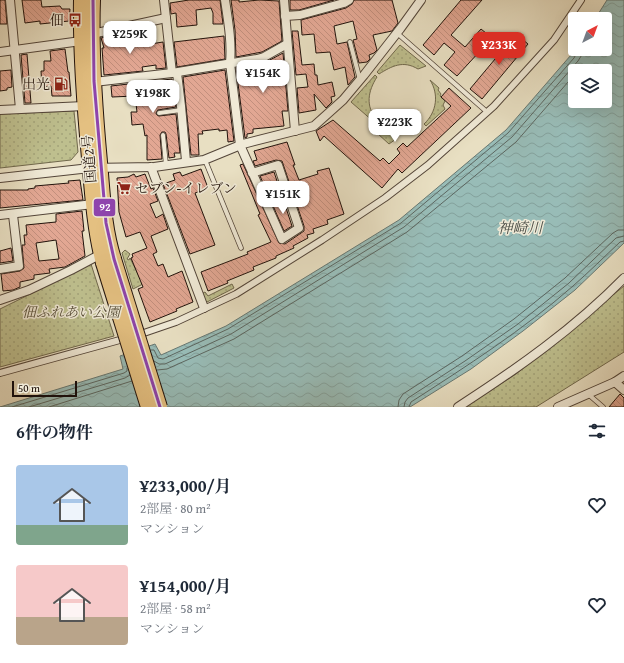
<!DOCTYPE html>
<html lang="ja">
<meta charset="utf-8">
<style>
body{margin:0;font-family:"Gentium Book Plus","Noto Serif JP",serif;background:#f2f2f3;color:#1f2937;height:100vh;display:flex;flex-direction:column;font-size:15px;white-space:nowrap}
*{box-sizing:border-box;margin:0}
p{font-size:13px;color:#747a83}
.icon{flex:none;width:22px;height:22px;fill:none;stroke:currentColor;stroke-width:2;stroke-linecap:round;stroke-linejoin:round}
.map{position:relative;height:407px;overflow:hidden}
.sheet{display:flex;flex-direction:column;background:#fff;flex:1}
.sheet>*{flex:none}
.needle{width:26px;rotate:41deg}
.controls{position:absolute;left:568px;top:12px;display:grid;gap:8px}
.controls a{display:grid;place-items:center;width:44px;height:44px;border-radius:4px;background:#fff;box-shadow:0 4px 16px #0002;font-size:20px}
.scale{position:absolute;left:12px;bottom:10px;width:65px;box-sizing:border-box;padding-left:4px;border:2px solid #21120b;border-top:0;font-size:11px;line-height:14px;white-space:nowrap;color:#21120b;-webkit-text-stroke:3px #f0ead7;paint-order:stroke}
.price{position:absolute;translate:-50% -34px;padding:0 9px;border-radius:8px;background:#fff;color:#222;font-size:13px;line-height:26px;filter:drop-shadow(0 1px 2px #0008)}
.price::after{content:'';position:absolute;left:50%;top:24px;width:12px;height:9px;margin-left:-6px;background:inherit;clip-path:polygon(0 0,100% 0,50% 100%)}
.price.on{background:#d93025;color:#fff}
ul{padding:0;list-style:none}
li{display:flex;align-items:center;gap:12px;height:100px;padding:0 16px}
li span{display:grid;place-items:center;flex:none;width:112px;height:80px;border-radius:4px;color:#555}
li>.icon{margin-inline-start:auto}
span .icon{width:48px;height:48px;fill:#fffc;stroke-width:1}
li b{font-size:17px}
h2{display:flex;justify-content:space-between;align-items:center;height:48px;padding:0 16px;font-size:17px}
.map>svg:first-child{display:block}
.park{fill:url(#park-dots);stroke:#70684c}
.water{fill:url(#water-waves);stroke:#687872;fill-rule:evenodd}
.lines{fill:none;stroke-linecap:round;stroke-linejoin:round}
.shore{stroke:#5c6761;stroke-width:1}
.building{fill:url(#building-back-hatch);stroke:#21120b;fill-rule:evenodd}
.service-casing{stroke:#534539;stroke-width:5.5}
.pedestrian-casing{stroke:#534539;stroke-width:8}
.minor-casing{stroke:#534539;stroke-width:10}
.trunk-casing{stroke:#21120b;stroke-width:16}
.service{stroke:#f0ead7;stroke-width:4}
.pedestrian{stroke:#f0ead7;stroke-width:6}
.minor{stroke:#f0ead7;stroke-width:8}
.trunk{stroke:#e4c081;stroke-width:14}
.trunk-bridge-casing{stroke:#21120b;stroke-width:16;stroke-linecap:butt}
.trunk-bridge{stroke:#e4c081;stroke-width:14}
.bus-1-casing{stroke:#f0ead7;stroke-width:6}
.bus-1{stroke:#8e44ad;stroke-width:3}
.labels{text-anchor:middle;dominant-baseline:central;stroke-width:3;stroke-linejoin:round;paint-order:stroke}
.poi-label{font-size:14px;fill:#21120b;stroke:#f0ead7;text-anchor:end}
.street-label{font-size:14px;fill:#21120b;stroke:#f0ead7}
.park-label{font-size:14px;font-style:italic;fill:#584f39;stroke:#f0ead7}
.water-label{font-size:15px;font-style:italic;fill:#4b4e47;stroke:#f0ead7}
.line-badge{stroke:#f0ead7;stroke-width:1.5}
.badge-label{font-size:11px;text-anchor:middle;font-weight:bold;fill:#fff}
</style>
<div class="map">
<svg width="624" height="407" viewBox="0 0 624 407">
<defs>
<pattern id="park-dots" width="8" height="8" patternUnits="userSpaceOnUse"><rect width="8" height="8" fill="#bebf8e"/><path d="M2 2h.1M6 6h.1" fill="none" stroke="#a3a379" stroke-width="1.8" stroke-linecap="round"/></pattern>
<pattern id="water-waves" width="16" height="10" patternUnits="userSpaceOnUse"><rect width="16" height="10" fill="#98bcb7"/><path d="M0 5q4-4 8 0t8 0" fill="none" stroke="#83a19c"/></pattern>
<pattern id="building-back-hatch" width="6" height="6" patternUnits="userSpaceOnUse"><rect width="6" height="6" fill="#e2a793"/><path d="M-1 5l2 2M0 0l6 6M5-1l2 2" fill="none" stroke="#c28f7d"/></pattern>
</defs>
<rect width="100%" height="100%" fill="#e8dfc2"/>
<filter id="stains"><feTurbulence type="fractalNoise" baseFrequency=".005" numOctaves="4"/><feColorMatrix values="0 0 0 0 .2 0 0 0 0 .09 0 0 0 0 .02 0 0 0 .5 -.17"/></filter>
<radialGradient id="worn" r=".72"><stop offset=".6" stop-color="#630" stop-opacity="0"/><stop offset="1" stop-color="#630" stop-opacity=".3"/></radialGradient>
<g class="park">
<path d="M400,45L426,66L418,69C403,60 392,66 379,74L377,72Z"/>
<path d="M375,75L377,77C368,91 365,106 377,120L374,122L351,102Z"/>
<path d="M430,80L439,88L438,90L441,94L440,96L445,101L443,105L445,109L426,126L424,124C437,112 439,94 430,80Z"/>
<path d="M74,111L78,152L71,160L0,168V114Z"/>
<path d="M385,124L394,129L396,139L389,144L377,133Z"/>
<path d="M125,250L130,254L127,259L129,260L130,258L143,284L133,289L122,253Z"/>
<path d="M91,264L114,336L0,367V309Z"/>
<path d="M232,284L234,288L207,302L203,300L201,294L205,292L208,296Z"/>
<path d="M624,286V352L536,407H465L516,374Z"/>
</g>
<path class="water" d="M607,0H624V243L575,290L523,331L471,369L410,407H0L123,369L120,356L155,344L161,355L226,326L399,220L506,130L571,55L575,49H605V19H595ZM575,71H605V101H575Z"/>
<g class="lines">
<g class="shore">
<path d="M151,350H154L158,358L163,359L228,329L401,223L508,133L574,58L579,49"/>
<path d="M154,361L159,364H165L231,334L404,227L512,137L578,61L583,53L584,49"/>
<path d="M157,370L167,369L234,339L407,232L516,142L575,74"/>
<path d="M12,407L124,373L127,371V368"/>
<path d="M29,407L125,378L130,375"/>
<path d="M49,407L132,381"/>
<path d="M398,407L399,400L403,394L462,356L514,319L565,278L613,233L618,230H624"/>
<path d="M404,407L405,402L408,398L465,361L518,324L569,283L616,238L624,236"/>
<path d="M409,407L411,402C467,366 523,330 573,286C589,272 604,257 620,242L624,241"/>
</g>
</g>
<g class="building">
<path d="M0,0H5L7,24H0Z"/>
<path d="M22,0H41L42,7L60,6L62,9H70L69,21L40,24V21L25,23Z"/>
<path d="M189,0H220L223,24H213V13L211,8L196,10L197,25L177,27L176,13L171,14L170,3Z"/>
<path d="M231,0H239V2L259,0L279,1L282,41L262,52L236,57L235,30Z"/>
<path d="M290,0H334L299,10H290Z"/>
<path d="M354,0H392L398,23L392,31L373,35L377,50L374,53L369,55L370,59L367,62L359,63L353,40L357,39L353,21L334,26L337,44L347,42L355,77L348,85L345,67L334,70L330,52L316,53L314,34L302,35L301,20L346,8L352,4Z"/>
<path d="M461,0H482L451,35L465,47L481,29L492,38L457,76L444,65L455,52L444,43L434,55L423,45Z"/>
<path d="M292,31H298L302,65L314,64L315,75H317L318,85L332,82L335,96L331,97L332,102L326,108L314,94L316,110L299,113L297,88L308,87L306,74L296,75Z"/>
<path d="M123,33L125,43L143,39L144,45L163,42L166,68L156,69V65L142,67L143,71L104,75L102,48H104L101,38Z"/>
<path d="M516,34L528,44L482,99L470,89Z"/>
<path d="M224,36L225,59L177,67L174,42Z"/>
<path d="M65,49L68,72H69L71,96H52L51,86L42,87L41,71H44V61H51L50,51Z"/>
<path d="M283,53L288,111H282L284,126L253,129V133L247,134V137L245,138L236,68L266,62Z"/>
<path d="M27,54L31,103H25L21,55Z"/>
<path d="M11,70L12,87L7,88V90L0,91V71Z"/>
<path d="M225,70L234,141L228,142L227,130L219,131V129L202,131L203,134H198L199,155H191L183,77Z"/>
<path d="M172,79L176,107L158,110L156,113L157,115L159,116L176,114L180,153H174L175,157L169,158L166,134L165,132H162L160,135L162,159L147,160V135L145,136L143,124L132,125L131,112H137L135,96L112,97L111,86Z"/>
<path d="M449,88L471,108L402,173L398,169L382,188L324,136L320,141L316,131L333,120L380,161L383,158L389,164L400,153L397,149L403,143L407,147L451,106L441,97Z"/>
<path d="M287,142L295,165H293L299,180L318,174L317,171L329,168L344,214L327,220L328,224L313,229L314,233L307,235L308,238L293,246L294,248L276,256V258L253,267L254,270L227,281L228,283L208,291L201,272L248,254L247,252L271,242L258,215L260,214L240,165L243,164L279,243L285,244L304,231V226L282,161L276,160L255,166L253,161L257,160L254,151Z"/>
<path d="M201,169L208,188L195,193L215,245L190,254L163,184L175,180L173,174L180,172L182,176Z"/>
<path d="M274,172L292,226L284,231L260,176Z"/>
<path d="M134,174L136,177L145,174L151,189L153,188L158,201L150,204L156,218L163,214L168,229L151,236L157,252L153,254L158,266L163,264L168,277L182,271L193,302L176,309L177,311L150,322L138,289L143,287L131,258L133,257L132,254L147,248L140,232L126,237L119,212L117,178L128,177Z"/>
<path d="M80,180L83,200L0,208V190H28V189L35,188V186L69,183L68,181Z"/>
<path d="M82,211L84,231H82L85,256L65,267L49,269L50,273L34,275V279L20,282V287L13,290L3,291L1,274L20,271L24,268L22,245H25L24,235H27L26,225L56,222V214ZM56,240L59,259L39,261L36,243Z"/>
<path d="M11,248L13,261L0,263V251Z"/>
<path d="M620,394L624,398V407H609Z"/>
</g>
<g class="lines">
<g class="service-casing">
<g id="service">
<path d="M397,33L487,112"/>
<path d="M350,42L360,80"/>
<path d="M159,113L181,110"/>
<path d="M163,135L166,165"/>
<path d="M205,160L241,248"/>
<path d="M588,394L603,407"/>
</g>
</g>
<g class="pedestrian-casing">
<g id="pedestrian">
<path d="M138,335L176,322L236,294L322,240L385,198L428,165L494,106L554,40L581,0"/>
<path d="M0,373L127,338"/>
</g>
</g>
<g class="minor-casing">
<g id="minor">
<path d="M10,0L20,109"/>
<path d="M164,0L172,73"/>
<path d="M225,0C228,20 232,42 230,63L240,145L282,239L299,228L278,165L252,173"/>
<path d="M284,0L295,131"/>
<path d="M285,16L300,15L344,3L349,0"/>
<path d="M92,34L166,18"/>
<path d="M0,52L81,41"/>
<path d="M177,73L181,106L186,161"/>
<path d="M94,82L172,73L257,59L264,57L287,44"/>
<path d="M0,110L84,106"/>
<path d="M151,167L204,308"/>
<path d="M0,178L90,168L154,167L204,160L243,144L314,126L343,100L364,75L400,29L421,0"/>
<path d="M0,215L93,204"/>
<path d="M0,269L19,266L13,215"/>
<path d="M0,300L29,290L71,270L103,253"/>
<path d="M615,382L624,390"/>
<path d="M458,407C517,369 575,328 624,278"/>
<path d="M558,407L615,382L624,376"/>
</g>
</g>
<g class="trunk-casing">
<g id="trunk">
<path d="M81,0C80,53 84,105 89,158C92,193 94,228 103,263"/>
<path d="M93,0C91,54 95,108 100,162C103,195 104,228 114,259"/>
</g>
</g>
<use href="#service" class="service"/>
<use href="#pedestrian" class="pedestrian"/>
<use href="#minor" class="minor"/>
<use href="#trunk" class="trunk"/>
<g class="trunk-bridge-casing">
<g id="trunk-bridge">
<path d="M114,259L160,407"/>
<path d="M103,263L148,407"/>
</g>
</g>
<use href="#trunk-bridge" class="trunk-bridge"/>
<g class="bus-1-casing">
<path id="bus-1" d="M93,0L94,81L106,223L114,259L160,407"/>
</g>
<use href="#bus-1" class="bus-1"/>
</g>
<defs>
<g id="bus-bare" transform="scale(1.08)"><path d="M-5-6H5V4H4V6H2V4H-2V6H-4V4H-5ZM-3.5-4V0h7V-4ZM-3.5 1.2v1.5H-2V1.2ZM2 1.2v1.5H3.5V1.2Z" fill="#8f2418" stroke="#f0ead7" stroke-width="2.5" paint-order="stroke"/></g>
<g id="fuel-bare" transform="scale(1.08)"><path d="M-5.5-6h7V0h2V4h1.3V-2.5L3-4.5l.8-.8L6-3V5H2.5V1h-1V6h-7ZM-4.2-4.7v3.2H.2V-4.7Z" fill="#8f2418" stroke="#f0ead7" stroke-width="2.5" paint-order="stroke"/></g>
<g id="supermarket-bare" transform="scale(1.08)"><path d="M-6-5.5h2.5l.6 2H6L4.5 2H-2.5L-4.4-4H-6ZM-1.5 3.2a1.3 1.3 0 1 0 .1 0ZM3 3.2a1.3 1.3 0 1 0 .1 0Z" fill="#8f2418" stroke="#f0ead7" stroke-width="2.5" paint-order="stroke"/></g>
</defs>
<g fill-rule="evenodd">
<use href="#bus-bare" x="75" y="20"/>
<use href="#fuel-bare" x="61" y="84"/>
<use href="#supermarket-bare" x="124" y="188"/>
</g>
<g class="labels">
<g class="poi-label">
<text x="64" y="20">佃</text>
<text x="50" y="84">出光</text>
<text x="135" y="188" text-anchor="start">セブン-イレブン</text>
</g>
<g class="street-label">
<text transform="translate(89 159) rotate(-95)">国道2号</text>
</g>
<g class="park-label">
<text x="71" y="312">佃ふれあい公園</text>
</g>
<g class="water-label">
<text x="520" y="227">神崎川</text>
</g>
</g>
<rect class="line-badge" x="93" y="198" width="23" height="19" rx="4" fill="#8e44ad"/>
<g class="badge-label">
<text x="105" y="211">92</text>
</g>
<rect width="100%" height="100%" filter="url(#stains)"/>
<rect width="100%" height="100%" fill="url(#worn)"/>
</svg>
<div class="controls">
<a><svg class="needle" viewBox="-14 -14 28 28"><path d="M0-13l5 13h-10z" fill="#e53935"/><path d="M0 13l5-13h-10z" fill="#747a83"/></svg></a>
<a><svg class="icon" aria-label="layers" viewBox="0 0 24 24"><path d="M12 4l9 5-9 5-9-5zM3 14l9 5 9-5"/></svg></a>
</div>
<div class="scale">50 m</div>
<b class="price" style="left:130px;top:55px">¥259K</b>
<b class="price on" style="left:499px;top:66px">¥233K</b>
<b class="price" style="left:263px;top:94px">¥154K</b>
<b class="price" style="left:153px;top:114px">¥198K</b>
<b class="price" style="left:395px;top:143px">¥223K</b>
<b class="price" style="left:283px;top:215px">¥151K</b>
</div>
<section class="sheet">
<h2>6件の物件<svg class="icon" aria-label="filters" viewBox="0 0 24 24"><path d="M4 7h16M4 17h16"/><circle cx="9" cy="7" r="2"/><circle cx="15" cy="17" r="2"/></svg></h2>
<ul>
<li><span style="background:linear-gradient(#a9c7e8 75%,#7fa58c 0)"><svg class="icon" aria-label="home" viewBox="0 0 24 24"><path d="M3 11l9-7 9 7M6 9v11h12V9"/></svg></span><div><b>¥233,000/月</b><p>2部屋 · 80 m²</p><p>マンション</p></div><svg class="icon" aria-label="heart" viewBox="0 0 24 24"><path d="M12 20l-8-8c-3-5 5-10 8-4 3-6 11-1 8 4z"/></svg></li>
<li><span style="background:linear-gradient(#f6c9c9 65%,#b9a48a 0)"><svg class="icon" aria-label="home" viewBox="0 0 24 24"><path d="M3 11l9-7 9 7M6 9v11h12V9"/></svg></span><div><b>¥154,000/月</b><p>2部屋 · 58 m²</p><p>マンション</p></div><svg class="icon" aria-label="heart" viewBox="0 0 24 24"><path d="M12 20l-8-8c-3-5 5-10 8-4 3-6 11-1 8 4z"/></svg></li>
</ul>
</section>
